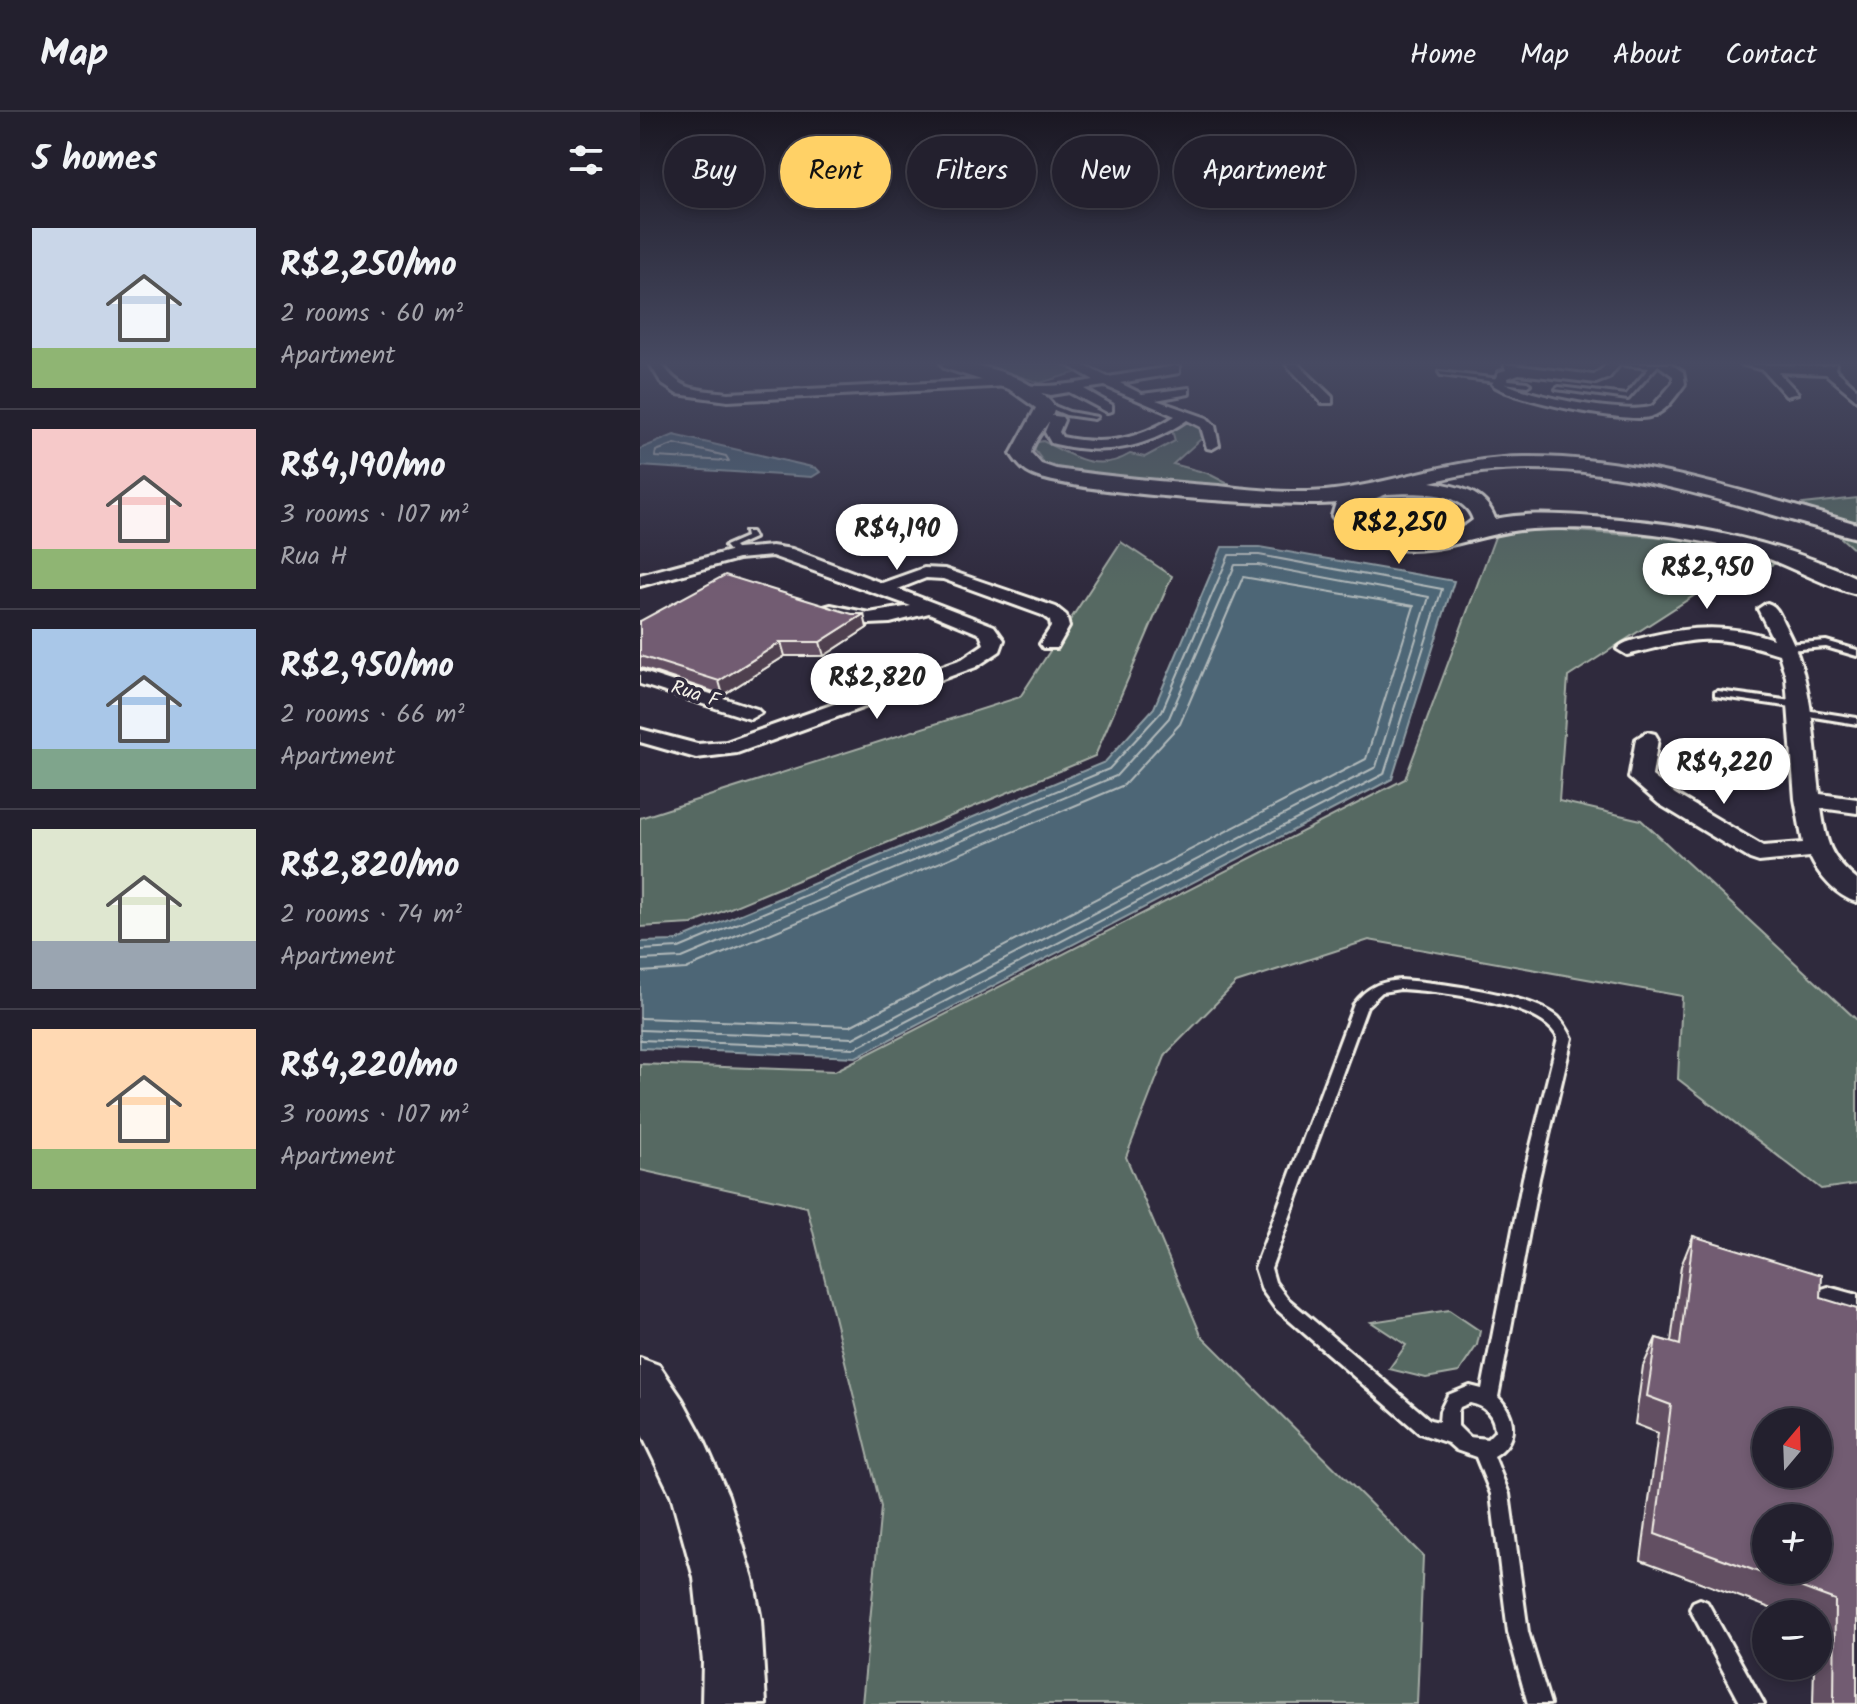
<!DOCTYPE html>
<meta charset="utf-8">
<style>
body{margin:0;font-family:Kalam,sans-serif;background:#2b2836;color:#f1f3f6;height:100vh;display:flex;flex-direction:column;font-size:30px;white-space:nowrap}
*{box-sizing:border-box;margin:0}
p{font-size:26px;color:#a3a3aa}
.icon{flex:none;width:44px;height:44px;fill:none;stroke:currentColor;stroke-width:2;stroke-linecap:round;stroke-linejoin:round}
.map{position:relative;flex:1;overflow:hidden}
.side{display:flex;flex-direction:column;background:#23202e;width:640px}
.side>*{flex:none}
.guide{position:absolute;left:24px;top:24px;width:760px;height:72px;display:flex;gap:16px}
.needle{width:52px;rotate:19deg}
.buttons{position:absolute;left:1112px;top:1296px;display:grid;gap:16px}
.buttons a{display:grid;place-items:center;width:80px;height:80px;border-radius:50%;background:#23202e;box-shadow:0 4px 12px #0003,0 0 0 2px #403e4a;font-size:40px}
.price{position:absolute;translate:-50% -68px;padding:0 18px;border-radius:28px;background:#fff;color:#222;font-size:26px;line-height:52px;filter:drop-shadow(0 2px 4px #0008)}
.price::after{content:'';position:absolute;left:50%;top:48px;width:24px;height:18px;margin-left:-12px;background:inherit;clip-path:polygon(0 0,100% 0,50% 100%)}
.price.selected{background:#ffd166;color:#111}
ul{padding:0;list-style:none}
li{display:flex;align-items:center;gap:24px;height:200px;padding:0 32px}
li+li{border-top:2px solid #403e4a}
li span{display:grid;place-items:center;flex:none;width:224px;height:160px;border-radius:0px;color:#555}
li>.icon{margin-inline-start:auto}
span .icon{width:96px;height:96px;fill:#fffc;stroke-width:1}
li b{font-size:34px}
h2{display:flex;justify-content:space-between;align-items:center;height:96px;padding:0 32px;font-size:34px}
.pill{padding:0 28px;border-radius:36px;background:#23202e;box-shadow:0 4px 12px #0003,0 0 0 2px #403e4a;font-size:28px;line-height:72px}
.pill.selected{background:#ffd166;color:#111}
header{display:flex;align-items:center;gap:48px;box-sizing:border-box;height:112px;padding:0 40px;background:#23202e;border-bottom:2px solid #403e4a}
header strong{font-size:38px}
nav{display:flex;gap:44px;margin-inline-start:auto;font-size:28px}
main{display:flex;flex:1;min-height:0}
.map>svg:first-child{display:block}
.green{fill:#566962;stroke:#a5ada5;stroke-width:2}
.water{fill:#4d6676;stroke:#909ea4;stroke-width:2}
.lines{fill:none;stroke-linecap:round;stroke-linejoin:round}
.shore{stroke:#b1b9ba;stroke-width:2}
.service-casing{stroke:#f4f1e8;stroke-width:6}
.minor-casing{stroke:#f4f1e8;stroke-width:6}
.secondary-casing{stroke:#f4f1e8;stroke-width:6}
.service{fill:#2f2a3d;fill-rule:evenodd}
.minor{fill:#2f2a3d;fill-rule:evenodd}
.secondary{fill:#2f2a3d;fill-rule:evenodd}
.wall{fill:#624f62;stroke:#f4f1e8;stroke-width:2}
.shaded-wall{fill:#504050;stroke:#f4f1e8;stroke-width:2}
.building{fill:#725c72;stroke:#f4f1e8;stroke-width:2;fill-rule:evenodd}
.labels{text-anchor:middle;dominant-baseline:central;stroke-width:7;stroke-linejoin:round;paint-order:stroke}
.far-street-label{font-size:20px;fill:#f4f1e8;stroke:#2f2a3d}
</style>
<header>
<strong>Map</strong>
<nav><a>Home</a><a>Map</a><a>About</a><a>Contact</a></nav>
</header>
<main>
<section class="side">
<h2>5 homes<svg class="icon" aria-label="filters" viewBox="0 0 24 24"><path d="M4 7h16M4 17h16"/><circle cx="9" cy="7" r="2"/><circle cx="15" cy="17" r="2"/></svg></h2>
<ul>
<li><span style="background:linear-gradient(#c9d6e8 75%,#8fb573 0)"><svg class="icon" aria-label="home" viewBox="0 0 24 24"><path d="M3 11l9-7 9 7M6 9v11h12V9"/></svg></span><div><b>R$2,250/mo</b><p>2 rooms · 60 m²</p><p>Apartment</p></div></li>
<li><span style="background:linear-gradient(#f6c9c9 75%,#8fb573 0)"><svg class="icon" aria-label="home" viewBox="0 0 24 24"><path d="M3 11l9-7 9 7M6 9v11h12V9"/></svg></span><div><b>R$4,190/mo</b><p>3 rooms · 107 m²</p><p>Rua H</p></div></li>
<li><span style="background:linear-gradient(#a9c7e8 75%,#7fa58c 0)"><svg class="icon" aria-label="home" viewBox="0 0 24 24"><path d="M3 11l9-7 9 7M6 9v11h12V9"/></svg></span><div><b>R$2,950/mo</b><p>2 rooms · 66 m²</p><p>Apartment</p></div></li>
<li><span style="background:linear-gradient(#dfe7d0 70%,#9aa5b1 0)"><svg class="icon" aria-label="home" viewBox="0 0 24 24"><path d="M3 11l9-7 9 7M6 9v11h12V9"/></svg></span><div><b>R$2,820/mo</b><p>2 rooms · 74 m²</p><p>Apartment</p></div></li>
<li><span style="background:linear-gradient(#ffd9b3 75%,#8fb573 0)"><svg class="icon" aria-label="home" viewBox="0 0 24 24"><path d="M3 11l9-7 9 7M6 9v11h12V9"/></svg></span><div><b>R$4,220/mo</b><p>3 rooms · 107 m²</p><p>Apartment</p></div></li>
</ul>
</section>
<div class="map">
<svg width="1217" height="1592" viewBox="0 0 1217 1592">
<rect width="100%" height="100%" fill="#2f2a3d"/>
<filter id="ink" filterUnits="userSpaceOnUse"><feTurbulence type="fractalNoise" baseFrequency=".0125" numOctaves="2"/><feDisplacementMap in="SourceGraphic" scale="16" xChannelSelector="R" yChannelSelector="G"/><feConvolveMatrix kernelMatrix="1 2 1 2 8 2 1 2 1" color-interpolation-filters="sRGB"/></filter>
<g filter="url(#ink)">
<g class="green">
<path d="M343,252H418L441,259L400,271Z"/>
<path d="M546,306L566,315L561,327L533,352L567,361L600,378L409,357L390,332L403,329C433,345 458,361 490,342L505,345L535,329L532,318Z"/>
<path d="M1217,386V440L1163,392Z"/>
<path d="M859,414L1054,427L1148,447L1066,476L928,565L919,689L1001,708L1217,908V1072L1181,1077L1038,967L1042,884L729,828L596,871L526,942L486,1045L561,1223L783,1444L777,1592H222L241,1395L167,1095L0,1058V952L195,959L765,667Z"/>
<path d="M481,430L532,464L455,644L52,812L0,815V706L380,585Z"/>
<path d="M809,1198L840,1219L837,1233L819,1260L786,1266L749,1257L766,1233L731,1210Z"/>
</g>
<g class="water">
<path d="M34,323L176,356L180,360L172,365L0,354V337Z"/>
<path d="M582,435H619L814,469L752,667L216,945L0,936V830L36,829L465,650L514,596Z"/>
</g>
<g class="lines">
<g class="shore">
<path d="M35,332L86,344L89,349L15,345L16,339Z"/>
<path d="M0,838L39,836L469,657L522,599L589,443H619L802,477L744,662L215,936L0,928"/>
<path d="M0,848L42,846L476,664L529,606L595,453H618L789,485L736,655L213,926L0,918"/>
<path d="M0,860L46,857L484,673L540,612L603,465L774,494L726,647L210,914L0,906"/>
</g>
<g class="service-casing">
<g id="service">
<path d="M975,252H1019L988,287L916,277L919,275L986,283L1009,256Z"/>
<path d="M799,260L887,270L890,272L887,274L801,263Z"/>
<path d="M404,290L429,300L457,305L454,307L426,303L402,293Z"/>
<path d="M105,420H111L114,426L94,435L101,442L94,444L85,434L106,425Z"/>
<path d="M1186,529L1217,538V544L1186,535L1147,538L1143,535L1147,532Z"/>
<path d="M1078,579L1159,590L1164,593L1159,596L1075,584V580Z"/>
<path d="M1159,597L1217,606V612L1156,602V598Z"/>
<path d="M760,868C797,870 889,882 918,905C924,911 928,918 932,926L899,1066L858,1285C877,1304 878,1330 854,1344L869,1382L888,1520L910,1592H888L868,1520L851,1382L836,1345L816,1338L808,1331L779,1321L635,1196L622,1178L615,1156L714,892C727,875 739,870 760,868ZM760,877C797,879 901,890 918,926L883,1066L842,1277L830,1274L808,1283L800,1299L799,1310L790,1308L647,1186L635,1170L631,1156L727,894L742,880ZM830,1291C846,1294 854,1303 855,1319L847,1327L829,1325L818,1314V1300L820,1295Z"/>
<path d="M1188,1175L1217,1183V1197L1182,1187L1180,1182L1182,1177Z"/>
<path d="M1060,1487L1067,1490L1124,1592H1101L1050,1497L1053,1490Z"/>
</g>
</g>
<g class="minor-casing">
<g id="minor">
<path d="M10,252H22C41,280 57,277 88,281L366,267C392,279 425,273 454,268L426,252H441L468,265L535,254L539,255V261L480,271L502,282L549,276V282L516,288L567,306L575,314L579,333L572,337L567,336L561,315L547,308C503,338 463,344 411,331L405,320L409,310L399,308V302L422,305L424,308L419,320L422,325C465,334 498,328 535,304L465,274L444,277L472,293V299L467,300L429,280L411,283L369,274L88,289L37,282L22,272Z"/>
<path d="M646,252H658L692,285V291H682Z"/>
<path d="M864,252L954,263L968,252H980L969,266L956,271L879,262L868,266L865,271C889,284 989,304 1013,294L1033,271V264L1017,252H1031L1043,260L1045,272C1035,285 1026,301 1009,305C986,311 869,288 852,272L859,260L866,258Z"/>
<path d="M1101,252L1183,254L1196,252L1195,257L1217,277V288L1186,262L1138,260L1158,281L1146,284L1123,258Z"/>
<path d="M132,434L152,437L242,471L284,456L305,457L416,495L426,503L429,515L417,536H403L400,532L411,515L410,509L402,503L303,467L286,466L258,477L354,514L364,528L360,539L336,555L97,641L56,646L0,630V617L57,632L86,630L322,547L344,532L340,522L289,501L250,511L229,512L184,503L182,499L184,495L191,493L229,501L271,494L132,444L98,447L0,474V463L97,437Z"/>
<path d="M1127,491C1138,494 1140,505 1145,514C1173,565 1173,625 1180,682L1217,687V701L1181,696C1186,731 1190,746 1217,768V790C1197,785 1179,764 1170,745L1119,750L1110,747L1019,692L989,666L996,627L1007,620L1015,622L1018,627L1012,664L1035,682L1123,734L1163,731L1155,687L1146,565L1139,542C1070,520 1056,526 987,543L977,537C984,529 996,528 1006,525C1051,514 1090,512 1133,527L1118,497Z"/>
<path d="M0,559L117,597L121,601L110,607L0,572Z"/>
</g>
</g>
<g class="secondary-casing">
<g id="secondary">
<path d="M301,252C339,249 392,264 415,295C411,313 395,323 391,341L401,352L416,357C470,365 525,370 579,374C617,378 656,383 694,378C759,370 819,345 885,345C998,344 1109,381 1217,412V426C1078,391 935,330 791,370C817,374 846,379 855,407C887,400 922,403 954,405C1045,411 1134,427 1217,466V482C1184,474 1153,455 1121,444C1054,423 962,413 892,417C835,420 795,449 737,433C718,428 703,420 692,404L696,391C653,396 418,381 387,360C381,356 375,348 371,342L396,296L369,277L304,256ZM747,382C773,381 824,377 833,408C802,434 744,431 715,403L718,393Z"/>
<path d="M0,1246L19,1253L42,1287L62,1324L88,1383L113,1466L121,1508L126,1592H62L63,1550L54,1466L31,1383L0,1319Z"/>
</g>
</g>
<use href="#service" class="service"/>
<use href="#minor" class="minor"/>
<use href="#secondary" class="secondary"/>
</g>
<g class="wall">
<path d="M0,509L227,516L184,544H145L83,583L1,556L0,557Z"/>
<path d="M1053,1124L1181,1186L1217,1592H1173L1174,1554H1178V1502H1146L1001,1448L1018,1321L995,1312L1003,1254L1016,1226L1031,1230L1041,1154Z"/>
</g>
<g class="shaded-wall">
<path d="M224,502L227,516L184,544L180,530Z"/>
<path d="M141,530L145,544L83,583L79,569Z"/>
</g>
<g class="building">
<path d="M85,463L212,502H224L180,530H141L79,569L0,544V509Z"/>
<path d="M1053,1124L1182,1163L1181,1186L1217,1197V1592H1194L1195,1488L1015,1422L1031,1293L1007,1284L1016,1226L1040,1233ZM1126,1310H1178V1362H1126ZM1126,1406H1178V1458H1126Z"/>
</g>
</g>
<linearGradient id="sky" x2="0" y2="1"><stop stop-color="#1a1722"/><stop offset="0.53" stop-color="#474a62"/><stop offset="1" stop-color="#474a62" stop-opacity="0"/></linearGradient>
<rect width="1217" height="474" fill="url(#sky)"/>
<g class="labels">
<g class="far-street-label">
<text transform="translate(55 583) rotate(18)">Rua F</text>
</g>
</g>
</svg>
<div class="buttons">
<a><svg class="needle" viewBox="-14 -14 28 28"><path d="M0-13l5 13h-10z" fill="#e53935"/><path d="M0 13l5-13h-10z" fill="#a3a3aa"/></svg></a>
<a>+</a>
<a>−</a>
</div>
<b class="price selected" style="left:759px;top:454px">R$2,250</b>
<b class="price" style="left:257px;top:460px">R$4,190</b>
<b class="price" style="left:1067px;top:499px">R$2,950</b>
<b class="price" style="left:237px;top:609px">R$2,820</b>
<b class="price" style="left:1084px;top:694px">R$4,220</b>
<div class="guide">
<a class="pill">Buy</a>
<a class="pill selected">Rent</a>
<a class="pill">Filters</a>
<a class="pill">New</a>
<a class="pill">Apartment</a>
</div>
</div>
</main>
